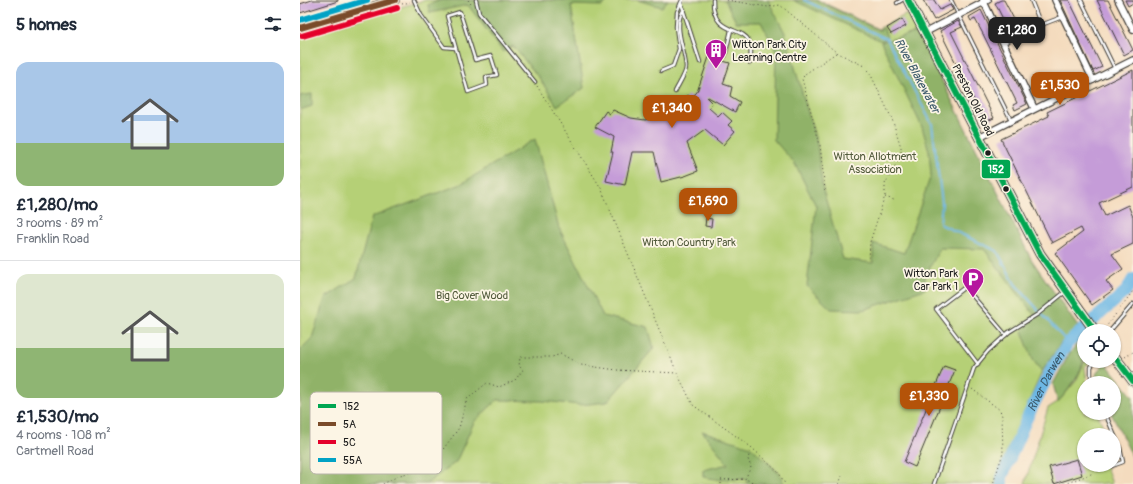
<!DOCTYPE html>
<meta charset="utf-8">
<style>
body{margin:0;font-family:Pangolin,sans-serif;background:#f6f6f7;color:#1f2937;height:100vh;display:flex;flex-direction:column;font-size:15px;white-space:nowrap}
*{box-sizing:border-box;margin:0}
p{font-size:13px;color:#747a83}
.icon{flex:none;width:22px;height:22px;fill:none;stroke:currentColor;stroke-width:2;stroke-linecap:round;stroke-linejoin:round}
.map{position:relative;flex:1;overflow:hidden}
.panel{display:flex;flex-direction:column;background:#fff;width:300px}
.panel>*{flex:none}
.buttons{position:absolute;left:777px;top:324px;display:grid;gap:8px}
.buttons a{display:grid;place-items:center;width:44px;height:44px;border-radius:50%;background:#fff;box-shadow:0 1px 3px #0004;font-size:20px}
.price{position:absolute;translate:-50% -34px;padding:0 9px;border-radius:8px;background:#b45309;color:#fff;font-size:13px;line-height:26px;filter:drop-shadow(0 1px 2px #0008)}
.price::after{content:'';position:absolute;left:50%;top:24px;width:12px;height:9px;margin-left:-6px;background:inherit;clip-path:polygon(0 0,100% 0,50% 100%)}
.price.active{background:#222;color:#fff}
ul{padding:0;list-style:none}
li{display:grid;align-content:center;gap:8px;height:212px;padding:0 16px}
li+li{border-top:1px solid #e0e1e3}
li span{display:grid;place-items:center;height:124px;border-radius:12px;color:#555}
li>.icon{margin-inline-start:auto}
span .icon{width:72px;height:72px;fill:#fffc;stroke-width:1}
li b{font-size:17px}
h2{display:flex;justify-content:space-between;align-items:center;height:48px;padding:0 16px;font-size:17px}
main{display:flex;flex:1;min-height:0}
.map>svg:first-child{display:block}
.green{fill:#b5d076;stroke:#687649}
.forest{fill:#90b267;stroke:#566742}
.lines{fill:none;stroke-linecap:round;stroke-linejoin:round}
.stream{stroke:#6cb7e5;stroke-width:2}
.river{stroke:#6cb7e5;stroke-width:12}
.building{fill:#c59cd8}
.lane-casing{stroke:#3c3934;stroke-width:4.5}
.street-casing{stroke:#3c3934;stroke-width:8}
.secondary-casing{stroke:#3c3934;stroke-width:10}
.primary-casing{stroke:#3c3934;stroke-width:11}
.path{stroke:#3c3934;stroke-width:1;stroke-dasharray:1 3;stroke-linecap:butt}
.lane{stroke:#fff;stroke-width:2.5}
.street{stroke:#fff;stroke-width:5.5}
.secondary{stroke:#fff;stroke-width:8}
.primary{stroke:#fff;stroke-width:9}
.bus-1-casing{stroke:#fcf5e5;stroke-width:9}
.bus-2-casing{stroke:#fcf5e5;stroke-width:9}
.bus-3-casing{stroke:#fcf5e5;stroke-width:9}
.bus-4-casing{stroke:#fcf5e5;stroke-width:9}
.bus-1{stroke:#00a651;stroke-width:6}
.bus-2{stroke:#7a4b2a;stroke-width:6}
.bus-3{stroke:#e4002b;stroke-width:6}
.bus-4{stroke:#01a2c5;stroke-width:6}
.bus-dot{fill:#1c1c1c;stroke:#fcf5e5;stroke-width:1.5}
.labels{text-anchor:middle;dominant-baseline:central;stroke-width:3.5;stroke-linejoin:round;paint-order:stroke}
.poi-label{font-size:11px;fill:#1c1c1c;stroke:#fcf5e5;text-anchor:start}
.street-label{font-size:11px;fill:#1c1c1c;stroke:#fcf5e5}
.park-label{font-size:11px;fill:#525b3c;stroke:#fcf5e5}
.water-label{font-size:12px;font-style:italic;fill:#3c5a6c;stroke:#fcf5e5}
.key{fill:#fcf5e5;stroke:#b9b4a9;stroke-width:1}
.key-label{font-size:11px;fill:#1c1c1c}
.line-badge{stroke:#fcf5e5;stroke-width:1.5}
.badge-label{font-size:11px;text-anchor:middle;font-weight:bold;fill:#fff}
</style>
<main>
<section class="panel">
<h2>5 homes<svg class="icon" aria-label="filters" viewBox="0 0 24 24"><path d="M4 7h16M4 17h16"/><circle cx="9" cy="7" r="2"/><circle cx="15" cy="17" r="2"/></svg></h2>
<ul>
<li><span style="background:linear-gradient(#a9c7e8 65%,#8fb573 0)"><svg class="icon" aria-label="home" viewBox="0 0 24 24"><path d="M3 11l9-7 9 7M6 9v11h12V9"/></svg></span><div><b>£1,280/mo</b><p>3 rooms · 89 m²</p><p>Franklin Road</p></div></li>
<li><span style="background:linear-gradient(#dfe7d0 60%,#8fb573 0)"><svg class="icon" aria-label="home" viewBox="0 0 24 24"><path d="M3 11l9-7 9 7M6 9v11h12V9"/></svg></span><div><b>£1,530/mo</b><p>4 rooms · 108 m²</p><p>Cartmell Road</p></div></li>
</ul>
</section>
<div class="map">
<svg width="833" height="484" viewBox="0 0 833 484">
<rect width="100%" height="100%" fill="#fcf5e5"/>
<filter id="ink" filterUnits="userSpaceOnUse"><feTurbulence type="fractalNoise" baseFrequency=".025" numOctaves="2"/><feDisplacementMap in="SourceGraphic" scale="8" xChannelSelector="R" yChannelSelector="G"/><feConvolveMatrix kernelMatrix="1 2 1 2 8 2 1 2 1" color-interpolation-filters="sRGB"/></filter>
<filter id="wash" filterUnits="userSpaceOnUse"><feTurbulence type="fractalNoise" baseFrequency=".012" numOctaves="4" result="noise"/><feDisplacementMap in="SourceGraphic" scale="16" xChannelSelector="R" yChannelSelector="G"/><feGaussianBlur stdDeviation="0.9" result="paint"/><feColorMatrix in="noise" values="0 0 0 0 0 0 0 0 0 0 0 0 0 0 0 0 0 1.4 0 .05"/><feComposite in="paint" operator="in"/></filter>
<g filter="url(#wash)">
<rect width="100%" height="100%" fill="#f4dbbe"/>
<g class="green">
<path d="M125,0H518L578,29L607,14L619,35L731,259L778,327L761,343L742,372L700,467L698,484H0V36Z"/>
<path d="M785,361H790L785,367L787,383H784V413H797L807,435H784V465H799L800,468L806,466L812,484H725L748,408L759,401L776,381Z"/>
</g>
<g class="forest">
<path d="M141,0H309L302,6L271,5L284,88L257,106L240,79L213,46L203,52L168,5L130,13L128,5Z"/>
<path d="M337,0H368L362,7Z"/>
<path d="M425,0H468L485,33L517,144L523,190L543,259L573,263V243L604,253L631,175L629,151L622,127L581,42L614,33L619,35L731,259L778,327L761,343L742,372L733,360L722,331L735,316L684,249L640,248L625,277V289L563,310L531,309L507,286L516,206L495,164L474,140L476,51L461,22H436Z"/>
<path d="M493,0H516L579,30L584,28L587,38L581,41Z"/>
<path d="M12,94V106L0,110V96Z"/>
<path d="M235,139L259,228L303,316L348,327L354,348L307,402L280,405L242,401L197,400L174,422L156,462L126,484H0V350L12,338L25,298L56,278L72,217L159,185Z"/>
<path d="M783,336C789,365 776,381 758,402L753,384L768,356Z"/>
<path d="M805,362L833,397V458L811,413H814V383H798L796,374Z"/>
<path d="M402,431L451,447L479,473L484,484H448L445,479L421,480L403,477V470L428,464Z"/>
</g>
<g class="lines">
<path class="stream" d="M504,0L587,39L632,124L642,203L640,224L697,251L715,284L768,343"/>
<path class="river" id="s1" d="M702,484V477L727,418L751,370L768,343L826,291L833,279"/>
</g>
<g id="blocks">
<g class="building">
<path d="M12,0H38V1L0,13V4Z"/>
<path d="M623,0H634L640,10L650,5L653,10L634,20Z"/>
<path d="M701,0H704L718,27L709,31L695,3Z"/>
<path d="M760,0H769L802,67L793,71Z"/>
<path d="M797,0H808L833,50L824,55Z"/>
<path d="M825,0H833V3L828,6Z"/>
<path d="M681,10L727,104L715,110L713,105L717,103L682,32L675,19L671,21L669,17Z"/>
<path d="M602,19L606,26L591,34L587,28Z"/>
<path d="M658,21L662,27L651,32L694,118L685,122L640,31Z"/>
<path d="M409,57L430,63L423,84L432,87L430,96L440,102L435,112L408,97L407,98L412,103L409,108L418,116L422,112L432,121L428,125L435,131L423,145L405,130L387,143L398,171L385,176L361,182L354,152H332L325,185L306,181L313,152H311L314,137L295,127L306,111L310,114L313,110L331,118L345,120L367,114L377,108L388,95L391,98L397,92Z"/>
<path d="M833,70V187L799,203L805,216L828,205L833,217V244L812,254L823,269L806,281L813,290L792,305L755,253L783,232L781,228L752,243L701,139L749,116L747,112Z"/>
<path d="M406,218L412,219L411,227L405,226Z"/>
<path d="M644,366L655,370L615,467L604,462Z"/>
<path d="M777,459L782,475L754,484L749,467Z"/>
</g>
</g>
</g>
<g filter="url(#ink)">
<use href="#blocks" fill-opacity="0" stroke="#3c3934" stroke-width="1"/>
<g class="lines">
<g class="lane-casing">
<g id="lane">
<path d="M114,0L121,15L144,47L155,48"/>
<path d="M176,0L179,13L235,82"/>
<path d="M413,0C412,35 442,26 449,41C452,48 451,55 450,63"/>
<path d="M651,0L711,120"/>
<path d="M731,0L741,25L762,17"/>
<path d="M781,0L815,69"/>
<path d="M381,3L400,62"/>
<path d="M597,3L602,0"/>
<path d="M160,12L175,60L191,56L197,75L186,77L187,85L168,92L147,16Z"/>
<path d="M704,43L741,25"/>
<path d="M413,53L425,56L431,30"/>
<path d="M361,71L373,66L379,49L376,27L377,12L382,0"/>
<path d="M375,92C378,85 386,74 386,67C385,48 372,26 384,9"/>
<path d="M810,331L833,304"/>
<path d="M678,364L636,309L665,287L706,335"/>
<path d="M791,383V367L795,361"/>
<path d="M805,413L820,448L823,462L812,466"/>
<path d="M634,484L674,368L688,351L709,332L738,314L765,292"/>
</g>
</g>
<g class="street-casing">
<g id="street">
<path d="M683,0L734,108"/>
<path d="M755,0L793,80"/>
<path d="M818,0L833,30"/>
<path d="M626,32L688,0"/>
<path d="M679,137L833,60"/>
</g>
</g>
<g class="secondary-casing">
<path id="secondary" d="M0,28L95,0"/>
</g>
<g class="primary-casing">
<g id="primary">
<path d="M608,0L740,254L795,331"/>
<path d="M814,356L833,381"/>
</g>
</g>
<g class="path">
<path d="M168,0L171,4"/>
<path d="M427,0L468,7L480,5L536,52L564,66L569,71L592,119L601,147V155L585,184V196L570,242L569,259"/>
<path d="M102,4L110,2"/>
<path d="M237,86L301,188L377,373L393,405L451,447L479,473L485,484"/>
<path d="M525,190L520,145L502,79L505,74L536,53"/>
<path d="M585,197L594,200"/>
<path d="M803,331L833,291"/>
<path d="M825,357L833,352"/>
<path d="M672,389L700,410L702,416L703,453L693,484"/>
<path d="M451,448L448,459L451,467L445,479L458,484"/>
<path d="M83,484L100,475L124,469L141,452L159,428L167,399L187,383L199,387L215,380L223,370L219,366L220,357H252L261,354L281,365L317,370L377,373"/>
<path d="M421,484V480L445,479"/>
<path d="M539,484L542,476"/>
<path d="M764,484L807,468"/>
</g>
<use href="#lane" class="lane"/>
<use href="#street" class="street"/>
<use href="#secondary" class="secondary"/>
<use href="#primary" class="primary"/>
<g class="bus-1-casing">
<g id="bus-1">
<path d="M608,0L740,254L795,331"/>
<path d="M814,356L833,381"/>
</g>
</g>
<g class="bus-2-casing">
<path id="bus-2" d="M0,28L95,0"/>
</g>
<g class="bus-3-casing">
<path id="bus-3" d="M2,36L97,8"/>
</g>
<g class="bus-4-casing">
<path id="bus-4" d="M0,20L67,0"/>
</g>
<use href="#bus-1" class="bus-1"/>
<use href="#bus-2" class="bus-2"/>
<use href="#bus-3" class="bus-3"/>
<use href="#bus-4" class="bus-4"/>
</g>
</g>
<defs>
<g id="building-pin" transform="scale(1.15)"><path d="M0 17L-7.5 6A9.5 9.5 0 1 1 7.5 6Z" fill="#b5179e" stroke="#fcf5e5"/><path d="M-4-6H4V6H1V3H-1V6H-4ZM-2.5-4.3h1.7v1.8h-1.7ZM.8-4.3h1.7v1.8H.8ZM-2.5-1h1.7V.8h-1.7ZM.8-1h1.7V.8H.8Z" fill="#fff"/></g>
<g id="parking-pin" transform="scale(1.15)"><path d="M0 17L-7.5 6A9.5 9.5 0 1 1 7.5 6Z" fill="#b5179e" stroke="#fcf5e5"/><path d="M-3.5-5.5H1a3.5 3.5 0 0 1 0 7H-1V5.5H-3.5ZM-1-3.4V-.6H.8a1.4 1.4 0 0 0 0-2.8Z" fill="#fff"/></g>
</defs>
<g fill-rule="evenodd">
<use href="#building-pin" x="416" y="50"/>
<use href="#parking-pin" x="673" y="279"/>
</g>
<g class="bus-dot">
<circle cx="688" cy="153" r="3.5"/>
<circle cx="706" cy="189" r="3.5"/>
</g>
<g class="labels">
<g class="poi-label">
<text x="432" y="44">Witton Park City<tspan x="432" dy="13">Learning Centre</tspan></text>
<text x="658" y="273" text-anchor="end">Witton Park<tspan x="658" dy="13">Car Park 1</tspan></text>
</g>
<g class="street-label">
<text transform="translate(673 100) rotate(63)">Preston Old Road</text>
</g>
<g class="park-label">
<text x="575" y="156">Witton Allotment<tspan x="575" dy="13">Association</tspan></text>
<text x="389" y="242">Witton Country Park</text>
<text x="172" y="295">Big Cover Wood</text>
</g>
<g class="water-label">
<text transform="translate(617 76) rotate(62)">River Blakewater</text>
<text stroke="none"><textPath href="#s1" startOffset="112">River Darwen</textPath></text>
</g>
</g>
<rect x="10" y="392" width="132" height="82" rx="6" class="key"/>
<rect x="18" y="404" width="18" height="4" fill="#00a651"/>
<rect x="18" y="422" width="18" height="4" fill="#7a4b2a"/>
<rect x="18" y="440" width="18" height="4" fill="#e4002b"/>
<rect x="18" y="458" width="18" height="4" fill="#01a2c5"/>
<g class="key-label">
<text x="43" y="410">152</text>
<text x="43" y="428">5A</text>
<text x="43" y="446">5C</text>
<text x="43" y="464">55A</text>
</g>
<rect class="line-badge" x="681" y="159" width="30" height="20" rx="4" fill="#00a651"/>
<g class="badge-label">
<text x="696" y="173">152</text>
</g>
</svg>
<div class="buttons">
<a><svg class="icon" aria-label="locate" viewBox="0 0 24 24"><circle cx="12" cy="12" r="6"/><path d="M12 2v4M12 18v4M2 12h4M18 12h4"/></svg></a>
<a>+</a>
<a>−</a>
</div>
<b class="price active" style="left:717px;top:51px">£1,280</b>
<b class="price" style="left:760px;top:106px">£1,530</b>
<b class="price" style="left:372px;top:129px">£1,340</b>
<b class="price" style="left:408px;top:222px">£1,690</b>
<b class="price" style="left:629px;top:417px">£1,330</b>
</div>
</main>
